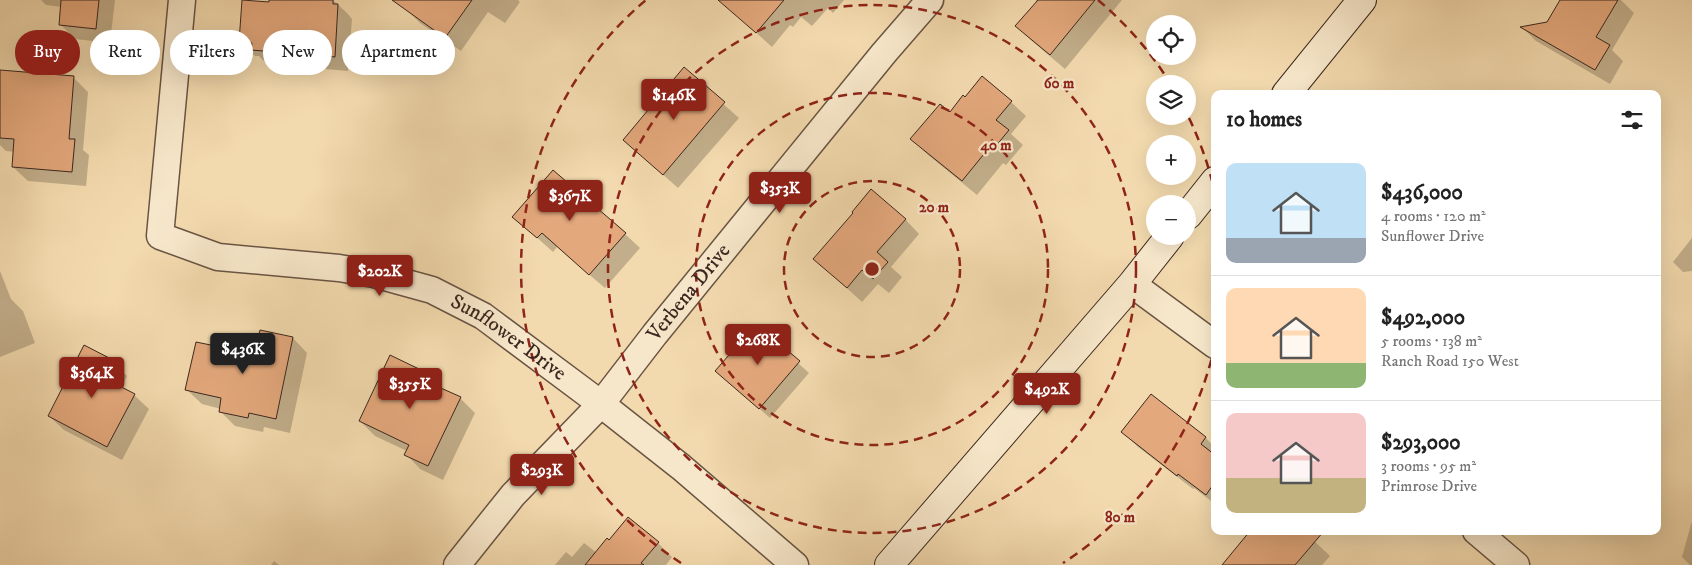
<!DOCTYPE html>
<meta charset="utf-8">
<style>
body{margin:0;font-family:"IM FELL DW Pica",serif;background:#f6f6f6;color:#222;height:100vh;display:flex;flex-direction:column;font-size:19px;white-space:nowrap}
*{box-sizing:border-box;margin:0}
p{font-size:16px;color:#767676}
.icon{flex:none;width:28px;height:28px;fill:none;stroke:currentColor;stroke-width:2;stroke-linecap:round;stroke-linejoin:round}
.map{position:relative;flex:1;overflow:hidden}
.drawer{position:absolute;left:1211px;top:90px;width:450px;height:445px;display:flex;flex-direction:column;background:#fff;border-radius:10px;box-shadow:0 5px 20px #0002}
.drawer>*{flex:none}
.hud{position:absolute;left:15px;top:30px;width:475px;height:45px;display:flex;gap:10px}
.tools{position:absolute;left:1146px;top:15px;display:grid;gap:10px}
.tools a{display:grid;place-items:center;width:50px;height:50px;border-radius:50%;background:#fff;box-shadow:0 5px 20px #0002;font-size:25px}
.price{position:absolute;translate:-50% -42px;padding:0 11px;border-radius:5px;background:#8f2418;color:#fff;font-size:16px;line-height:32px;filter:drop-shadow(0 1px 2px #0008)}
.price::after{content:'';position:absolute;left:50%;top:30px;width:15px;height:11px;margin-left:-8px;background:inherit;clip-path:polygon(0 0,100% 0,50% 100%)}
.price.on{background:#222;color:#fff}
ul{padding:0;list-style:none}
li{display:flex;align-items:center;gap:15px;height:125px;padding:0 15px}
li+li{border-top:1px solid #e0e0e0}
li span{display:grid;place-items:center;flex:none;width:140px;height:100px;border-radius:10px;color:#555}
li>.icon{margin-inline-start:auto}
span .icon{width:60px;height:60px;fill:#fffc;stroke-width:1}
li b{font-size:21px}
h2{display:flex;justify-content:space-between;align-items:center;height:60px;padding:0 15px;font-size:21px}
.pill{padding:0 18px;border-radius:22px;background:#fff;box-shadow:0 5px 20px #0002;font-size:18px;line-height:45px}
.pill.on{background:#8f2418;color:#fff}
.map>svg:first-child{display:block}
.shadow{fill:#0003}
.building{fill:#e3a87c;stroke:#3b271f}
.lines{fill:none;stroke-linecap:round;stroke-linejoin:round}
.street-casing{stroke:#695443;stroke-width:29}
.secondary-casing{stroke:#3b271f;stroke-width:30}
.street{stroke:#f7e7ca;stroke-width:26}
.secondary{stroke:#f7e7ca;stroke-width:28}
.ring{fill:none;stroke:#8f2418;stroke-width:2.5;stroke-dasharray:9 6}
.labels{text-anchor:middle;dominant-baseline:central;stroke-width:4.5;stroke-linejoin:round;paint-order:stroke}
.street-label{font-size:21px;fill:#3b271f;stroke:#f7e7ca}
.centre{fill:#8f2418;stroke:#f7e7ca;stroke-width:2.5}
.ring-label{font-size:15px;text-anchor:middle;font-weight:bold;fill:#8f2418;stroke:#f7e7ca;stroke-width:4.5;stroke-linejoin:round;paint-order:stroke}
</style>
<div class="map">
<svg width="1692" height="565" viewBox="0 0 1692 565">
<rect width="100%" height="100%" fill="#f3daae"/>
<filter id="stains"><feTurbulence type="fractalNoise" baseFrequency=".004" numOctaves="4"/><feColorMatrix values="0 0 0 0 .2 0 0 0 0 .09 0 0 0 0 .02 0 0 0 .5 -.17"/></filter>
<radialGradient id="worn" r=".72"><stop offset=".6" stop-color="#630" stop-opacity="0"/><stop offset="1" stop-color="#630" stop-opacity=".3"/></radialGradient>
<g class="shadow">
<path d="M41,0H115L110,43L75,39L60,24L62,7L46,5Z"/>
<path d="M282,0H333L347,13L352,19L348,71L267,64L259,56H255L240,42L270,3Z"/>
<path d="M411,0H518L520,2L505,23L488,12L461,51L420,23L405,8Z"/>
<path d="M732,0H844L833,13L828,8L812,26L801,17L793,27L790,25L772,47L727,6Z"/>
<path d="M1036,0H1122L1065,69L1032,41L1017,26L1035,5Z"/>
<path d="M1561,0H1621L1634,13L1612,50L1623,61L1610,84L1536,41L1523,28L1548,23Z"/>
<path d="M684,69L739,118L678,188L624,140Z"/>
<path d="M0,71L73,77L88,92L83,150L89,155L86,186L28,181L13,167L15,152L6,151L0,145Z"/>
<path d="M966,99L1011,102L1026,116L1011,134L1023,145L1006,165L1003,163L977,195L927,154L912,139L950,114Z"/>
<path d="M514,217L625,234L640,248L605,288L557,247L553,252Z"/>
<path d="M905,219L919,234L891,267L902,277L889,293L878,284L862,302L815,259Z"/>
<path d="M1692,238V271L1683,272L1673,262Z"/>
<path d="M0,271L11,299L23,311L35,343L0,357Z"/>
<path d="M756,325L809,373L770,418L727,381Z"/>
<path d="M293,338L307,353L290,433L264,427L263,432L235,426L220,411L221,409L202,404L187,390L258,345Z"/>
<path d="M112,361L127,376L121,388L134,395L149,409L122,460L64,430L49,416Z"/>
<path d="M418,370L433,384V386L460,398L475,413L443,480L420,469L406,454L407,451L375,436L360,421Z"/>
<path d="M1151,396L1206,438L1215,448V504L1194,488L1193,489L1138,447L1123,432Z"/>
<path d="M1692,521V565H1690L1682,557Z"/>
<path d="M1244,531H1317L1312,539L1330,556L1322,565H1237L1248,536Z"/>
<path d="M609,541L658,543L672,557L666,565H555L566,552L572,557L584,543L597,553Z"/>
<path d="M274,561L279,565H271Z"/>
</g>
<g class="building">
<path d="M61,0H99L96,29L59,25Z"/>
<path d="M242,0L269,2V0H333V4H338L335,57L251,50L252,43L239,42Z"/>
<path d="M392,0H472L445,38Z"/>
<path d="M718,0H784L756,33Z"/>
<path d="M1038,0H1095L1050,55L1015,26Z"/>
<path d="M1560,0H1618L1596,37L1610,45L1595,70L1520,27L1547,22Z"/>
<path d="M684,67L725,102L663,175L623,140Z"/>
<path d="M0,70L74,76L69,139H75L72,172L12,167L14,139L0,138Z"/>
<path d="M982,76L1012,101L996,120L1009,130L991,152L988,149L962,181L910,139L940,104L950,112L963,95L965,97Z"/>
<path d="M553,170L626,233L589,275L542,233L537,238L512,217Z"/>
<path d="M871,189L906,219L877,252L888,262L873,279L862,270L847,288L813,259L853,213L852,212Z"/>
<path d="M756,324L800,361L759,409L715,371Z"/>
<path d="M260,330L293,337L276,419L249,413L248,418L219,412L221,398L185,390L196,342L240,351L242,340L257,343Z"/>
<path d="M84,345L113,360L104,378L135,394L107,447L48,416Z"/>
<path d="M390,355L419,369L416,377L461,397L428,466L404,455L409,445L359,421Z"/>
<path d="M1151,394L1206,437L1201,444L1215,455V482L1206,495L1178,474L1177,476L1121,432Z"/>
<path d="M628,517L659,542L641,563L644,565H585L607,538L609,540Z"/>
<path d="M1250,531H1324L1295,565H1222Z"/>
</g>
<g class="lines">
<g class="street-casing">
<g id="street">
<path id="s1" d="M182,0L160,236L218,257L339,268L374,274L432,290L483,316L601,404L681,467L795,565"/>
<path d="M1132,284L1215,345"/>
<path d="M1476,531L1516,565"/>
<path id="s2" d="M457,565L513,495L601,404L655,334L884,53L930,0"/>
</g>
</g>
<g class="secondary-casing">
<g id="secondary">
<path d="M1286,94L1362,0"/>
<path d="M1188,215L1215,181"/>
<path d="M889,565L1132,284L1170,236"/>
</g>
</g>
<use href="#street" class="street"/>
<use href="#secondary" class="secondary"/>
</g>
<g class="ring">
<circle cx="872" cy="269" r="88"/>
<circle cx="872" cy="269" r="176"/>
<circle cx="872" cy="269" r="264"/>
<path d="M1215 345A351 351 0 0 1 1063 563M681 563A351 351 0 0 1 646 0M1098 0A351 351 0 0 1 1170 83M1189 118A351 351 0 0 1 1215 193"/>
</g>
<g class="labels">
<g class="street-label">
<text stroke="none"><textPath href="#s2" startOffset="358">Verbena Drive</textPath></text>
<text stroke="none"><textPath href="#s1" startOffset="606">Sunflower Drive</textPath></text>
</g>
</g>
<circle cx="872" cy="269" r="8" class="centre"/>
<g class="ring-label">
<text x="1059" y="88">60 m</text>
<text x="996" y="150">40 m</text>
<text x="934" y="212">20 m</text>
<text x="1120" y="522">80 m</text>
</g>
<rect width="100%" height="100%" filter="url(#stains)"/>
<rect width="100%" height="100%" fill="url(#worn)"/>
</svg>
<div class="tools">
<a><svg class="icon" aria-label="locate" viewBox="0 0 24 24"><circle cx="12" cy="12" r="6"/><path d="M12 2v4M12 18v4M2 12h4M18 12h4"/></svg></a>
<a><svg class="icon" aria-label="layers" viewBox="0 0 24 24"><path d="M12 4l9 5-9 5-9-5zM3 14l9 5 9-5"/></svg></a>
<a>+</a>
<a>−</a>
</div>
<b class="price" style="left:674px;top:121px">$146K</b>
<b class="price" style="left:780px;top:214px">$353K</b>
<b class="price" style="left:570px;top:222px">$367K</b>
<b class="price" style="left:380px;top:297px">$202K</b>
<b class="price" style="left:758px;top:366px">$268K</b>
<b class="price on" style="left:243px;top:375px">$436K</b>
<b class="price" style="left:92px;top:399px">$364K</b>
<b class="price" style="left:410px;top:410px">$355K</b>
<b class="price" style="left:1047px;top:415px">$492K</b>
<b class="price" style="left:542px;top:496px">$293K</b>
<div class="hud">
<a class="pill on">Buy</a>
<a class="pill">Rent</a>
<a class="pill">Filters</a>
<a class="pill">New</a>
<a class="pill">Apartment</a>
</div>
<section class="drawer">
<h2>10 homes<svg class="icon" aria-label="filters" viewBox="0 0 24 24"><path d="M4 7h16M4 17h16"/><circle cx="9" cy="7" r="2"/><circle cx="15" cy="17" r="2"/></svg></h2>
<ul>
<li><span style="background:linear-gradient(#bfe0f5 75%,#9aa5b1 0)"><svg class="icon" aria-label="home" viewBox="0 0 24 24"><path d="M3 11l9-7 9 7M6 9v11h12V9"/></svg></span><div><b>$436,000</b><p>4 rooms · 120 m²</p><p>Sunflower Drive</p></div></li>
<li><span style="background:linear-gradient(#ffd9b3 75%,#8fb573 0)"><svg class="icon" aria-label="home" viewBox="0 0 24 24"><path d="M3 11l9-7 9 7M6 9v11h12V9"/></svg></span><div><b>$492,000</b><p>5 rooms · 138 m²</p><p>Ranch Road 150 West</p></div></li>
<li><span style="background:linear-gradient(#f6c9c9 65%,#c2b280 0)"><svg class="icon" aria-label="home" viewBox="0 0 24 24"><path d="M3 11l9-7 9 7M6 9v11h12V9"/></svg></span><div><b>$293,000</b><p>3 rooms · 95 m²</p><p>Primrose Drive</p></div></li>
</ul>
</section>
</div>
